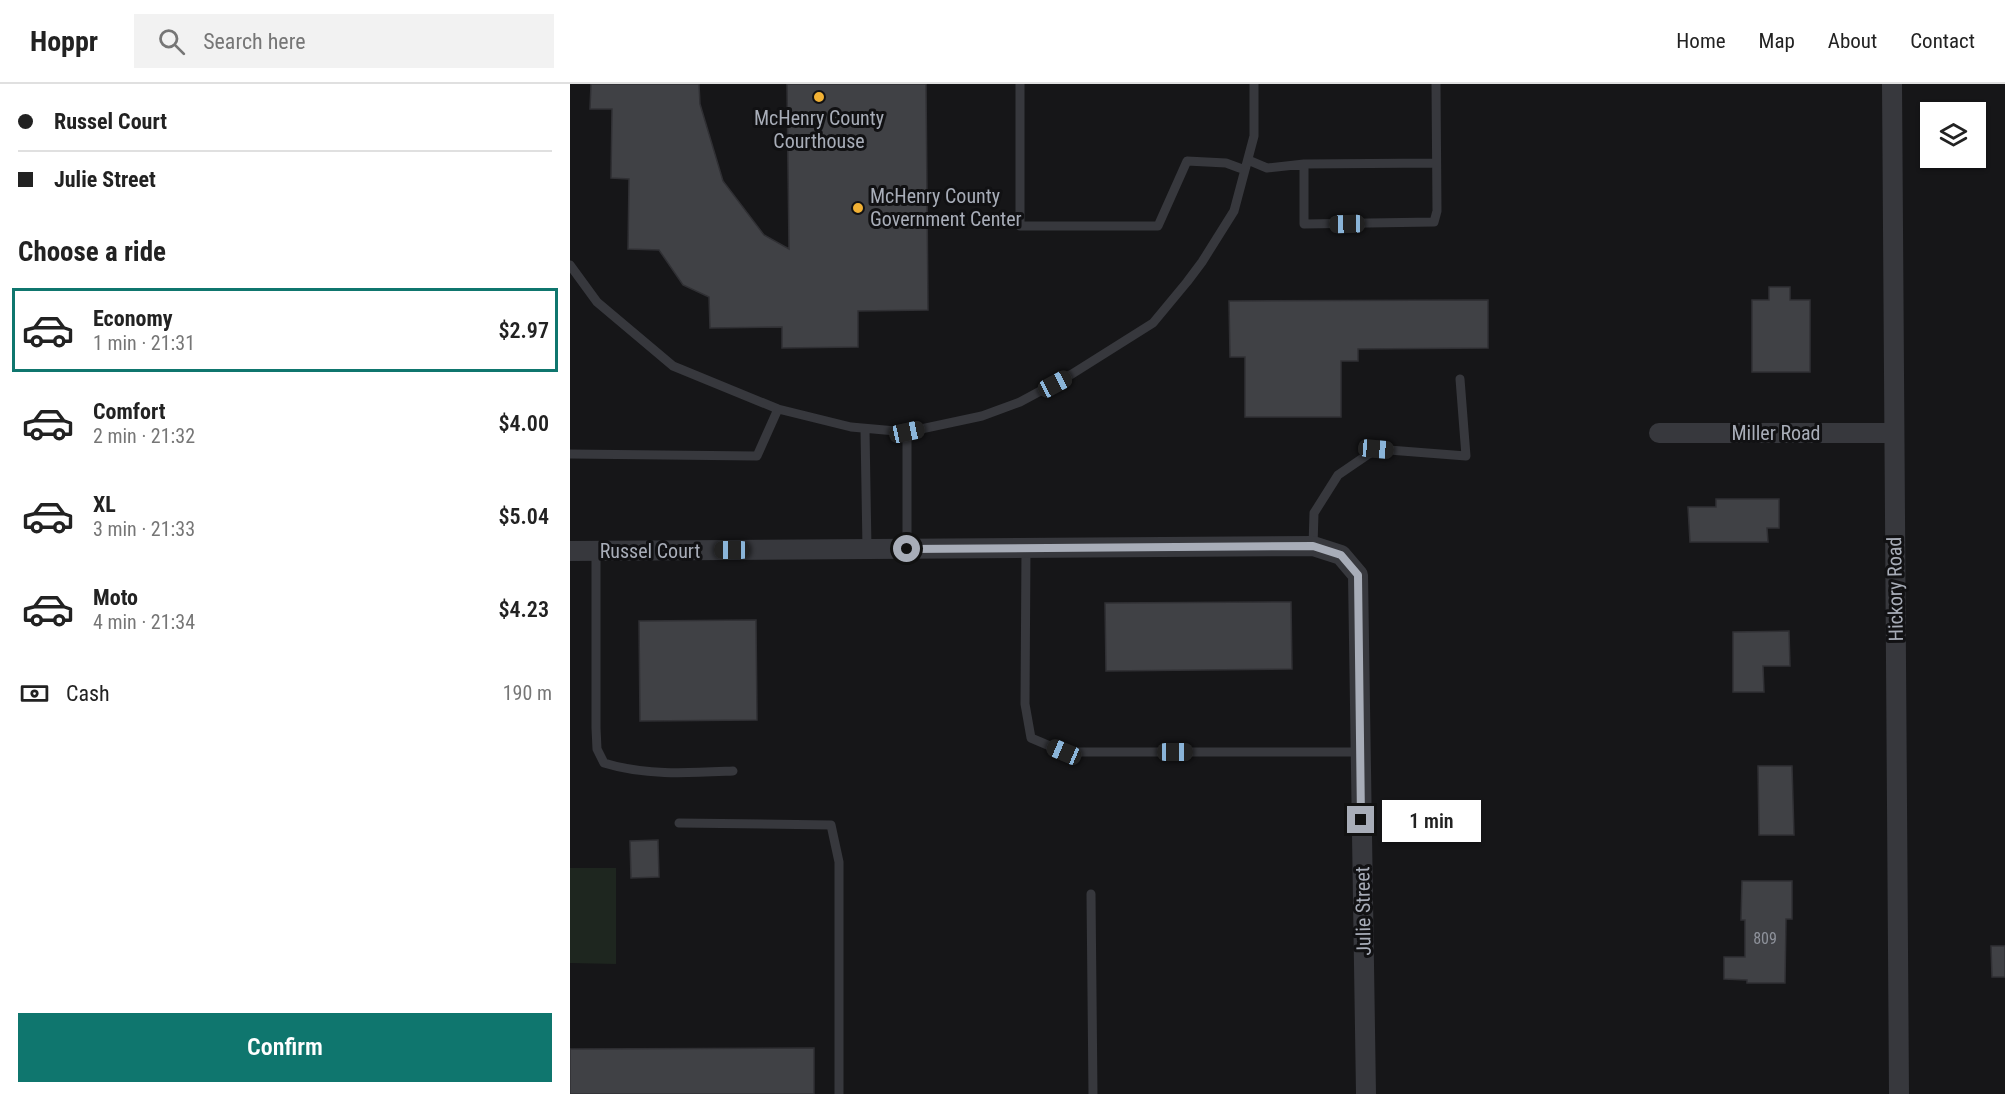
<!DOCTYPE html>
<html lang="en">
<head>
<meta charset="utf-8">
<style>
	:root { --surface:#fff; --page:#f2f2f2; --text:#222; --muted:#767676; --line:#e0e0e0; --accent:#0f766e }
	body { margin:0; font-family:"Roboto Condensed",sans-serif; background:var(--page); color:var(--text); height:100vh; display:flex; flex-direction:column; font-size:22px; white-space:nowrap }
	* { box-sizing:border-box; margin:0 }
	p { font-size:20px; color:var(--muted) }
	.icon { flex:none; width:33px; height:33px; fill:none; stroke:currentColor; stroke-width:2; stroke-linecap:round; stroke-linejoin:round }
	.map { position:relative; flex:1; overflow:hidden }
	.sheet { display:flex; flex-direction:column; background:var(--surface); width:570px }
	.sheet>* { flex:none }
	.guide { display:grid; align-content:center; height:132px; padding:0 18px; background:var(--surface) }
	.buttons { position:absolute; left:1350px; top:18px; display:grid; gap:12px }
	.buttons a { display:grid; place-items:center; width:66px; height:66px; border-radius:0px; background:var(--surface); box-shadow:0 2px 4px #0004; font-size:30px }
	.end { position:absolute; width:27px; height:27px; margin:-14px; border:8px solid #a8adb8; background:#111; box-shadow:0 0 0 3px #111 }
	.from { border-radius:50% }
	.bubble { position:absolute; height:42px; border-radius:0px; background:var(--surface); box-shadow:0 2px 4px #0004; font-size:20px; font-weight:600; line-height:42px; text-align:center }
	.car { position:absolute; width:18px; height:36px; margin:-18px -9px; border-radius:8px; box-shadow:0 0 4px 2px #0007; background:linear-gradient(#222 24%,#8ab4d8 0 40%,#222 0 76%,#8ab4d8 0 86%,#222 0) }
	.guide b { display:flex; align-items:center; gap:21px; height:57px; font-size:22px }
	.guide b+b { border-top:2px solid var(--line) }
	.guide i { width:15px; height:15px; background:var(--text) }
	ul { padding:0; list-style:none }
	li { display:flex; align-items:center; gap:18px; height:84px; margin:0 12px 9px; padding:0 6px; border:3px solid transparent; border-radius:0px }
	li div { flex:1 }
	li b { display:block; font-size:22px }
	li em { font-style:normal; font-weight:600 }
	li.selected { border-color:var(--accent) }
	li>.icon { width:54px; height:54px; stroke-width:1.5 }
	h2 { padding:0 18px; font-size:27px; line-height:72px }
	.pay { display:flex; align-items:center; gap:15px; height:66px; padding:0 18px; font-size:22px }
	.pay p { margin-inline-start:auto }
	.primary-button { display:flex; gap:12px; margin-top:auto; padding:12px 18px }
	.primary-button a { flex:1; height:69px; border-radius:0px; background:var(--accent); color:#fff; font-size:24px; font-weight:600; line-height:69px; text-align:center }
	header { display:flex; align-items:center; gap:36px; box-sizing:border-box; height:84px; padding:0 30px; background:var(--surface); border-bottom:2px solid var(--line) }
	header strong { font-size:28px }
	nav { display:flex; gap:33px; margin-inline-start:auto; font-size:21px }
	.search { width:420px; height:54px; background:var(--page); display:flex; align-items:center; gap:15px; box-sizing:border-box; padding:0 21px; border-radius:0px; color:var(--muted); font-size:22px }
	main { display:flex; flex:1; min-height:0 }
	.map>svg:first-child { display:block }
</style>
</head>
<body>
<header>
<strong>Hoppr</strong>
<div class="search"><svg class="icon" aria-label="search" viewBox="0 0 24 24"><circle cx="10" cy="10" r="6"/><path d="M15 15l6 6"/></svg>Search here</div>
<nav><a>Home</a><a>Map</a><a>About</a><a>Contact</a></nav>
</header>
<main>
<section class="sheet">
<div class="guide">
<b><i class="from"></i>Russel Court</b>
<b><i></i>Julie Street</b>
</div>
<h2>Choose a ride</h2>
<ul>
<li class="selected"><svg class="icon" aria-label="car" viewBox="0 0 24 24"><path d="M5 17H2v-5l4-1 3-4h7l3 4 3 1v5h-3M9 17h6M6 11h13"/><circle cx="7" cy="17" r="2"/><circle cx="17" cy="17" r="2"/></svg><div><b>Economy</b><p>1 min · 21:31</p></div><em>$2.97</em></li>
<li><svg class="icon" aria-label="car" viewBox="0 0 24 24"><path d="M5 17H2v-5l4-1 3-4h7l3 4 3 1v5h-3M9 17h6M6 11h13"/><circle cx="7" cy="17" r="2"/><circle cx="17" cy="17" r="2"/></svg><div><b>Comfort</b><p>2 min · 21:32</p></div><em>$4.00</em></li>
<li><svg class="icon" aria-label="car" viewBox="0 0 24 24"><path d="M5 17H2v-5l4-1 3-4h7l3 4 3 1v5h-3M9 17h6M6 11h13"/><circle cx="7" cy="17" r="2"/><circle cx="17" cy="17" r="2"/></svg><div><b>XL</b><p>3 min · 21:33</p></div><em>$5.04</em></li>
<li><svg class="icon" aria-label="car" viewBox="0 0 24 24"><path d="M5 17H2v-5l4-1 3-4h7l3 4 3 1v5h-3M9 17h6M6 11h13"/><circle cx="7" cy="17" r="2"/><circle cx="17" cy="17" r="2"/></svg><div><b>Moto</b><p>4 min · 21:34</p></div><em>$4.23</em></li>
</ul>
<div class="pay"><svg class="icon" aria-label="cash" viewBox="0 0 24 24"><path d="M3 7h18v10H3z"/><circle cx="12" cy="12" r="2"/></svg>Cash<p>190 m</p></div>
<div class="primary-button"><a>Confirm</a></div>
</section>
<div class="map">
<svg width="1435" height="1010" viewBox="0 0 1435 1010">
	<rect width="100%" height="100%" fill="#161618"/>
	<path fill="#1e261f" d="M0 784H46V880L0 879Z"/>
	<path fill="#404145" stroke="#303034" stroke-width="1.5" d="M21 0H129L130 20 153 97 194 151 219 165 217 0H356L358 226 288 227V263L212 264V243L140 244 139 213 113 201 89 166 58 165 59 95 41 94 42 25H20Z
		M1199 203H1220V216H1240V288H1182V216H1199Z
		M918 216V264L788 265V277H771V333H675V273H660L659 217Z
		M1146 415H1209V444H1197L1198 458H1120L1118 423H1146Z
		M721 518 722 585 536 587 535 519Z
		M186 536 187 636 70 637 69 537Z
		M1219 547 1220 582H1193L1194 608H1163V548Z
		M1188 682H1222L1224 751H1189Z
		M88 756 89 793 61 794 60 757Z
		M1172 797H1222V835H1216L1215 899H1177V896L1154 895V873H1175V836H1171Z
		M1421 862H1435V893H1422Z
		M244 964V1010H0V965Z"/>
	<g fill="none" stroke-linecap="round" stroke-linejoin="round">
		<path stroke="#37383d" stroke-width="9" d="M450 0V142H588L617 77 656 79 675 86
			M678 76 697 84 734 80V140L864 138 867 127 866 0
			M734 80 866 79
			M0 181 27 218 103 282 208 325 281 343 337 348 412 332 450 318 502 290 583 239 617 198 632 178 664 127 684 52V0
			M295 346 297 465
			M337 348V464
			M0 370 187 372 208 325
			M743 462 744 429 768 391 806 365 896 372 890 295
			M456 464 455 620 461 654 494 668H789
			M26 467V644L27 665 34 679C76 692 120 689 163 687
			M109 739 261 741 269 778V1010
			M521 810 523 1010"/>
		<path stroke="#37383d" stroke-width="20" d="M1322 0 1329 1010
			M1089 349H1323
			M0 467 743 462 771 471 788 491 796 1010"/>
	</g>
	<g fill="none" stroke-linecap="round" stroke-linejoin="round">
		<path stroke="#a8adb8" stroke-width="8" d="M337 465 743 462 771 471 788 491 791 736"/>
	</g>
	<g fill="#f2b134" stroke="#111113" stroke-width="2">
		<circle cx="249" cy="13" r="6"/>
		<circle cx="288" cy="124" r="6"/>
	</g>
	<g text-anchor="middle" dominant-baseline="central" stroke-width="6" stroke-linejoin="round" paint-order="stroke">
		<g font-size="16" fill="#8e929b">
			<text x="1195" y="854">809</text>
		</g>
		<g font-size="20" fill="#a8adb8" stroke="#111113">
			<text x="249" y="34">McHenry County<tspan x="249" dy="23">Courthouse</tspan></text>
			<text x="300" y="112" text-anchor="start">McHenry County<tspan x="300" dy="23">Government Center</tspan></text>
		</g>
		<g font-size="20" fill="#a8adb8" stroke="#111113">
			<text x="1206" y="349">Miller Road</text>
			<text x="80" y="467">Russel Court</text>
			<text transform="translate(1325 505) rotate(-91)">Hickory Road</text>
			<text transform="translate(793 827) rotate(-91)">Julie Street</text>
		</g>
	</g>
</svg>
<div class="buttons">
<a><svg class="icon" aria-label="layers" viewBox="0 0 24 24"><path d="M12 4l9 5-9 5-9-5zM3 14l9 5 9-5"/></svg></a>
</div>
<i class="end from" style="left:337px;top:465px"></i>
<i class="end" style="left:791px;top:736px"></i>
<div class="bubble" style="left:812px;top:716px;width:99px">1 min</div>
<i class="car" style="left:777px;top:140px;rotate:269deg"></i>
<i class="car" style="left:485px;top:300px;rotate:62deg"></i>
<i class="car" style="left:337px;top:348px;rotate:78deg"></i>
<i class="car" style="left:806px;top:365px;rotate:95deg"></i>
<i class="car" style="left:162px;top:466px;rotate:270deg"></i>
<i class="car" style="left:494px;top:668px;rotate:293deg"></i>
<i class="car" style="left:605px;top:668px;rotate:90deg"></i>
</div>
</main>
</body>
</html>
